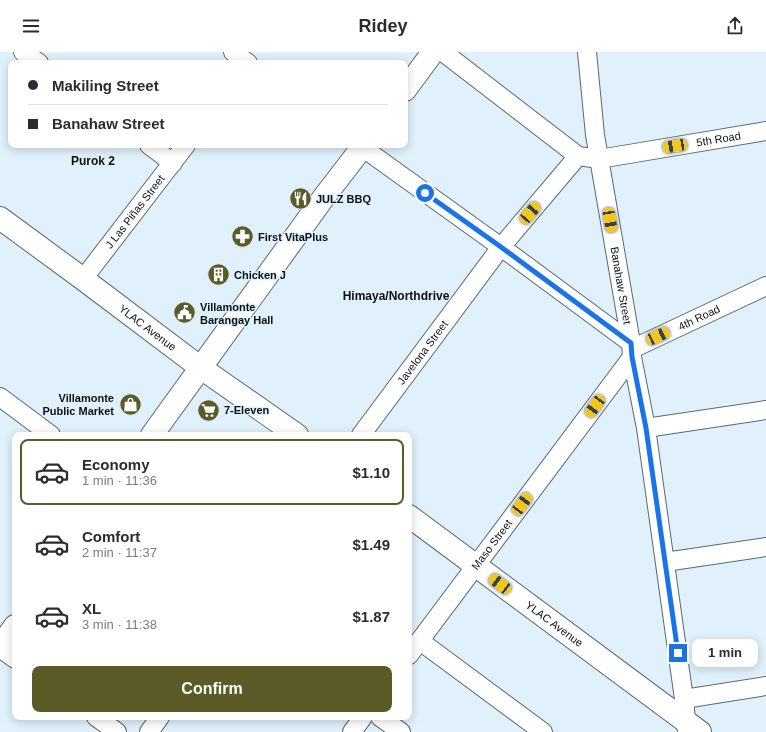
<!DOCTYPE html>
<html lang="en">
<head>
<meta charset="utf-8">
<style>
	:root { --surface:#fff; --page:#f2f2f3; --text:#2b2b33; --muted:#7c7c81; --line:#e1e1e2; --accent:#5b5b28 }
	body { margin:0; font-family:Arial,sans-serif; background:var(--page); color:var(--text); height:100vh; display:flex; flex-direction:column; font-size:15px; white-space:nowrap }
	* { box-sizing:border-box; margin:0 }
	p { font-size:13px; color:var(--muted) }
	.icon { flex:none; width:22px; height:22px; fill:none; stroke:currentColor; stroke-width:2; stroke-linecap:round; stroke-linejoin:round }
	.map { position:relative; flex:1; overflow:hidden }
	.drawer { position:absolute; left:12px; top:380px; width:400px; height:288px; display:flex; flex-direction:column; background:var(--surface); border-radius:8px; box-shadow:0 2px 10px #0003 }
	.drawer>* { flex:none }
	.guide { position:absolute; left:8px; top:8px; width:400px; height:88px; border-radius:8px; box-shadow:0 2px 10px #0003; display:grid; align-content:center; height:88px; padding:0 20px; background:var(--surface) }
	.end { position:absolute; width:18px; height:18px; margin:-9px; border:5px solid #1a73e8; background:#fff; box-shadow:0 0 0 2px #fff }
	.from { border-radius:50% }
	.bubble { position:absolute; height:28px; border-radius:8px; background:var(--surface); box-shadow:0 2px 10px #0003; font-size:13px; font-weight:600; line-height:28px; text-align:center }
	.car { position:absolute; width:12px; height:24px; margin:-12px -6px; border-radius:5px; box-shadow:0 0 3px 1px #0007; background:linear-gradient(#f5c518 24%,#345 0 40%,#f5c518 0 76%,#345 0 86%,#f5c518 0) }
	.guide b { display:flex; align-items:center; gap:14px; height:38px; font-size:15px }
	.guide b+b { border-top:1px solid var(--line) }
	.guide i { width:10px; height:10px; background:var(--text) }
	ul { padding:7px 0 0; list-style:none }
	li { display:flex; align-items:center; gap:12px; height:66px; margin:0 8px 6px; padding:0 12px; border:2px solid transparent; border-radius:8px }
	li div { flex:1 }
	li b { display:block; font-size:15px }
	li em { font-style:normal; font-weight:600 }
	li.current { border-color:var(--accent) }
	li>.icon { width:36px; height:36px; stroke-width:1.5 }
	.cta { display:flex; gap:8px; margin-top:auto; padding:8px 20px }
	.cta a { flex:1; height:46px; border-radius:8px; background:var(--accent); color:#fff; font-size:16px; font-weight:600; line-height:46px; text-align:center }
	header { display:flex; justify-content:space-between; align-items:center; height:52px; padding:0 20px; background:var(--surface); font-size:18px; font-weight:600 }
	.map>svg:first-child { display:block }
</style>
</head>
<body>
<header><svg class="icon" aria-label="menu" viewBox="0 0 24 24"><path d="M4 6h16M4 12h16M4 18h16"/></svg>Ridey<svg class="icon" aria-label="share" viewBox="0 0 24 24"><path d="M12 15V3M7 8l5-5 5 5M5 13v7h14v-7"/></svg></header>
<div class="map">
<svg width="766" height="680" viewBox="0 0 766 680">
	<rect width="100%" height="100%" fill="#e0f1fb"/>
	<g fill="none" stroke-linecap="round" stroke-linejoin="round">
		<defs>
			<g id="minor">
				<path d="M23 0 39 11"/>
				<path d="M233 0 248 11"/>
				<path d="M443 0 578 104"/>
				<path id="s1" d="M587 0 595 83 631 291 632 305 646 376 684 647 687 680"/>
				<path d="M149 93 173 111"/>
				<path d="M359 93 501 195 631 291"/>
				<path id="s2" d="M83 227 186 93"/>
				<path id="s3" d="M632 297 766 234"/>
				<path d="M0 345 51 383"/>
				<path d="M646 376 766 358"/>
				<path id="s4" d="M361 383 501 195 578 104 599 107 766 79"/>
				<path d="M665 510 766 495"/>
				<path d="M420 589 543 680"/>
				<path d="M0 596 15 607"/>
				<path id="s5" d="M409 603 632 305"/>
				<path d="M684 647 766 634"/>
				<path d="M96 665 117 680"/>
				<path d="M380 665 401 680"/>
				<path d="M149 680 160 665"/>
				<path d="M352 680 363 665"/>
			</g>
			<g id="tertiary">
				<path id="s6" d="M0 166 83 227 201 316 297 383"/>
				<path id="s7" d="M409 464 700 680"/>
			</g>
			<path id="secondary" d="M405 38 433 0
				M152 383 324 145 364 93
				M0 595 15 574"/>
		</defs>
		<use href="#minor" stroke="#5a6972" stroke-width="20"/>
		<use href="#tertiary" stroke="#5a6972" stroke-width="24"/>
		<use href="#secondary" stroke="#5a6972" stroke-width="24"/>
		<use href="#minor" stroke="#fff" stroke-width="18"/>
		<use href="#tertiary" stroke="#fff" stroke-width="22"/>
		<use href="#secondary" stroke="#fff" stroke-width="22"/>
	</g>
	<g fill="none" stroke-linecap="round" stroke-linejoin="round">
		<path stroke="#1a73e8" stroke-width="5" d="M425 141 501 195 631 291 632 305 646 376 678 601"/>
	</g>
	<defs>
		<symbol id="restaurant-disc" viewBox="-11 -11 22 22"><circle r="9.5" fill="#5b5b28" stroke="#e0f1fb"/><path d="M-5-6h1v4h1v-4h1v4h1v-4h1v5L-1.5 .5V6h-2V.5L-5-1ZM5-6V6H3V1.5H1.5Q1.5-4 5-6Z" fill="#fff"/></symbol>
		<symbol id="pharmacy-disc" viewBox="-11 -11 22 22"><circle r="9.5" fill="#5b5b28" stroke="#e0f1fb"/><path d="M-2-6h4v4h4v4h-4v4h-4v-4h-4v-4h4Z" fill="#fff"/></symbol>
		<symbol id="building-disc" viewBox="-11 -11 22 22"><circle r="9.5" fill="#5b5b28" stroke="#e0f1fb"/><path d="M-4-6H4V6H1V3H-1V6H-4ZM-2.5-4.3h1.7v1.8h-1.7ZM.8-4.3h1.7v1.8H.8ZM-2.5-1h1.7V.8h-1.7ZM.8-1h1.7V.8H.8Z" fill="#fff"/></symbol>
		<symbol id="civic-disc" viewBox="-11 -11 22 22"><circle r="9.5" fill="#5b5b28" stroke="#e0f1fb"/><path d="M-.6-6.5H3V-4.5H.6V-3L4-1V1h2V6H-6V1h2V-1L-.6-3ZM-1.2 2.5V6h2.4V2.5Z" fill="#fff"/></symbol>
		<symbol id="shop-disc" viewBox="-11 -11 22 22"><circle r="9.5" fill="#5b5b28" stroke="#e0f1fb"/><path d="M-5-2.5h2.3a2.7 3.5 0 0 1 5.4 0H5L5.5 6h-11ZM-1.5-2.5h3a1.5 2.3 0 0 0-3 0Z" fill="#fff"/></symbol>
		<symbol id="supermarket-disc" viewBox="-11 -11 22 22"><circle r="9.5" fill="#5b5b28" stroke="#e0f1fb"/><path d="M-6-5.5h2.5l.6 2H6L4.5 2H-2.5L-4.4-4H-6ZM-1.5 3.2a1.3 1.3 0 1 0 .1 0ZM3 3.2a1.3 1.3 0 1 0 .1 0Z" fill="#fff"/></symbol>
	</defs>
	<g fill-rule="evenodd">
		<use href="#restaurant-disc" x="288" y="134" width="25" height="25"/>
		<use href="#pharmacy-disc" x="230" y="172" width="25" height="25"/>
		<use href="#building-disc" x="206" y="210" width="25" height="25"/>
		<use href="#civic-disc" x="172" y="248" width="25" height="25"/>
		<use href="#shop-disc" x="118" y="340" width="25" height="25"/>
		<use href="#supermarket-disc" x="196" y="346" width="25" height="25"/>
	</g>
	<g text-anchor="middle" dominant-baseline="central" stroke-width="3" stroke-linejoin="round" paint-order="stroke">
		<g font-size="11" fill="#0b1115" stroke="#e0f1fb">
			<text stroke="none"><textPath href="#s4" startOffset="496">5th Road</textPath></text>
			<text stroke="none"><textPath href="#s2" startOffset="85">J Las Piñas Street</textPath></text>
			<text stroke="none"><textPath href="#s1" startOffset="236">Banahaw Street</textPath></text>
			<text stroke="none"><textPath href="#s3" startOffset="74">4th Road</textPath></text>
			<text stroke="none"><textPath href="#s6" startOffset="184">YLAC Avenue</textPath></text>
			<text stroke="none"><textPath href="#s4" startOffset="103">Javelona Street</textPath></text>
			<text stroke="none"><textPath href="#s5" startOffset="138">Maso Street</textPath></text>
			<text stroke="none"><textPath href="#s7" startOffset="181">YLAC Avenue</textPath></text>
		</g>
		<g font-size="11" font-weight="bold" fill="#0b1115" stroke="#e0f1fb" text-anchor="start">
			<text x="316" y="147">JULZ BBQ</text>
			<text x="258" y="185">First VitaPlus</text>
			<text x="234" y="223">Chicken J</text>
			<text x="200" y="255">Villamonte<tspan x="200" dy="13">Barangay Hall</tspan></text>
			<text x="114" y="346" text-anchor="end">Villamonte<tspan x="114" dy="13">Public Market</tspan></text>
			<text x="224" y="358">7-Eleven</text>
		</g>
		<g font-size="12" font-weight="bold" fill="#0b1115" stroke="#e0f1fb">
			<text x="93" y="109">Purok 2</text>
			<text x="396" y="244">Himaya/Northdrive</text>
		</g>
	</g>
</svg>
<i class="end from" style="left:425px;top:141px"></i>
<i class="end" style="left:678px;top:601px"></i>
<div class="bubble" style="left:692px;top:587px;width:66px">1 min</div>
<i class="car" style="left:675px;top:94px;rotate:261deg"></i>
<i class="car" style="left:530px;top:161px;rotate:41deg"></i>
<i class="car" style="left:610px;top:168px;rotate:170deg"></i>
<i class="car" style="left:658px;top:284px;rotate:65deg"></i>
<i class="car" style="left:595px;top:354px;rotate:216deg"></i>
<i class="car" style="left:522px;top:452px;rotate:37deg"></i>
<i class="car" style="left:500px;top:532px;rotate:307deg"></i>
<div class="guide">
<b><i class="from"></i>Makiling Street</b>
<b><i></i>Banahaw Street</b>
</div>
<section class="drawer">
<ul>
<li class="current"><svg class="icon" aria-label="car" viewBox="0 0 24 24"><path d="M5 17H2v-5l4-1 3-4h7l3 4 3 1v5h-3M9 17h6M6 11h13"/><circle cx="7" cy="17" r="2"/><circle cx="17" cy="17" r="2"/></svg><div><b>Economy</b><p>1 min · 11:36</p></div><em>$1.10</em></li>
<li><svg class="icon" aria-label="car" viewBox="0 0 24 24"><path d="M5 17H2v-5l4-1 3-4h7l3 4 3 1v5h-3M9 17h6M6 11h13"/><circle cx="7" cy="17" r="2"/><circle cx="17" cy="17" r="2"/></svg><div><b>Comfort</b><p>2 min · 11:37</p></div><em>$1.49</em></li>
<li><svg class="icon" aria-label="car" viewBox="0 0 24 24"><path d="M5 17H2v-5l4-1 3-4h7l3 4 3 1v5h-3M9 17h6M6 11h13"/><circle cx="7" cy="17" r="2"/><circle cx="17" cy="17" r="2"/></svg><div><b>XL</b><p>3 min · 11:38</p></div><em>$1.87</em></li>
</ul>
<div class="cta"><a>Confirm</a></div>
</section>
</div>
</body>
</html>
